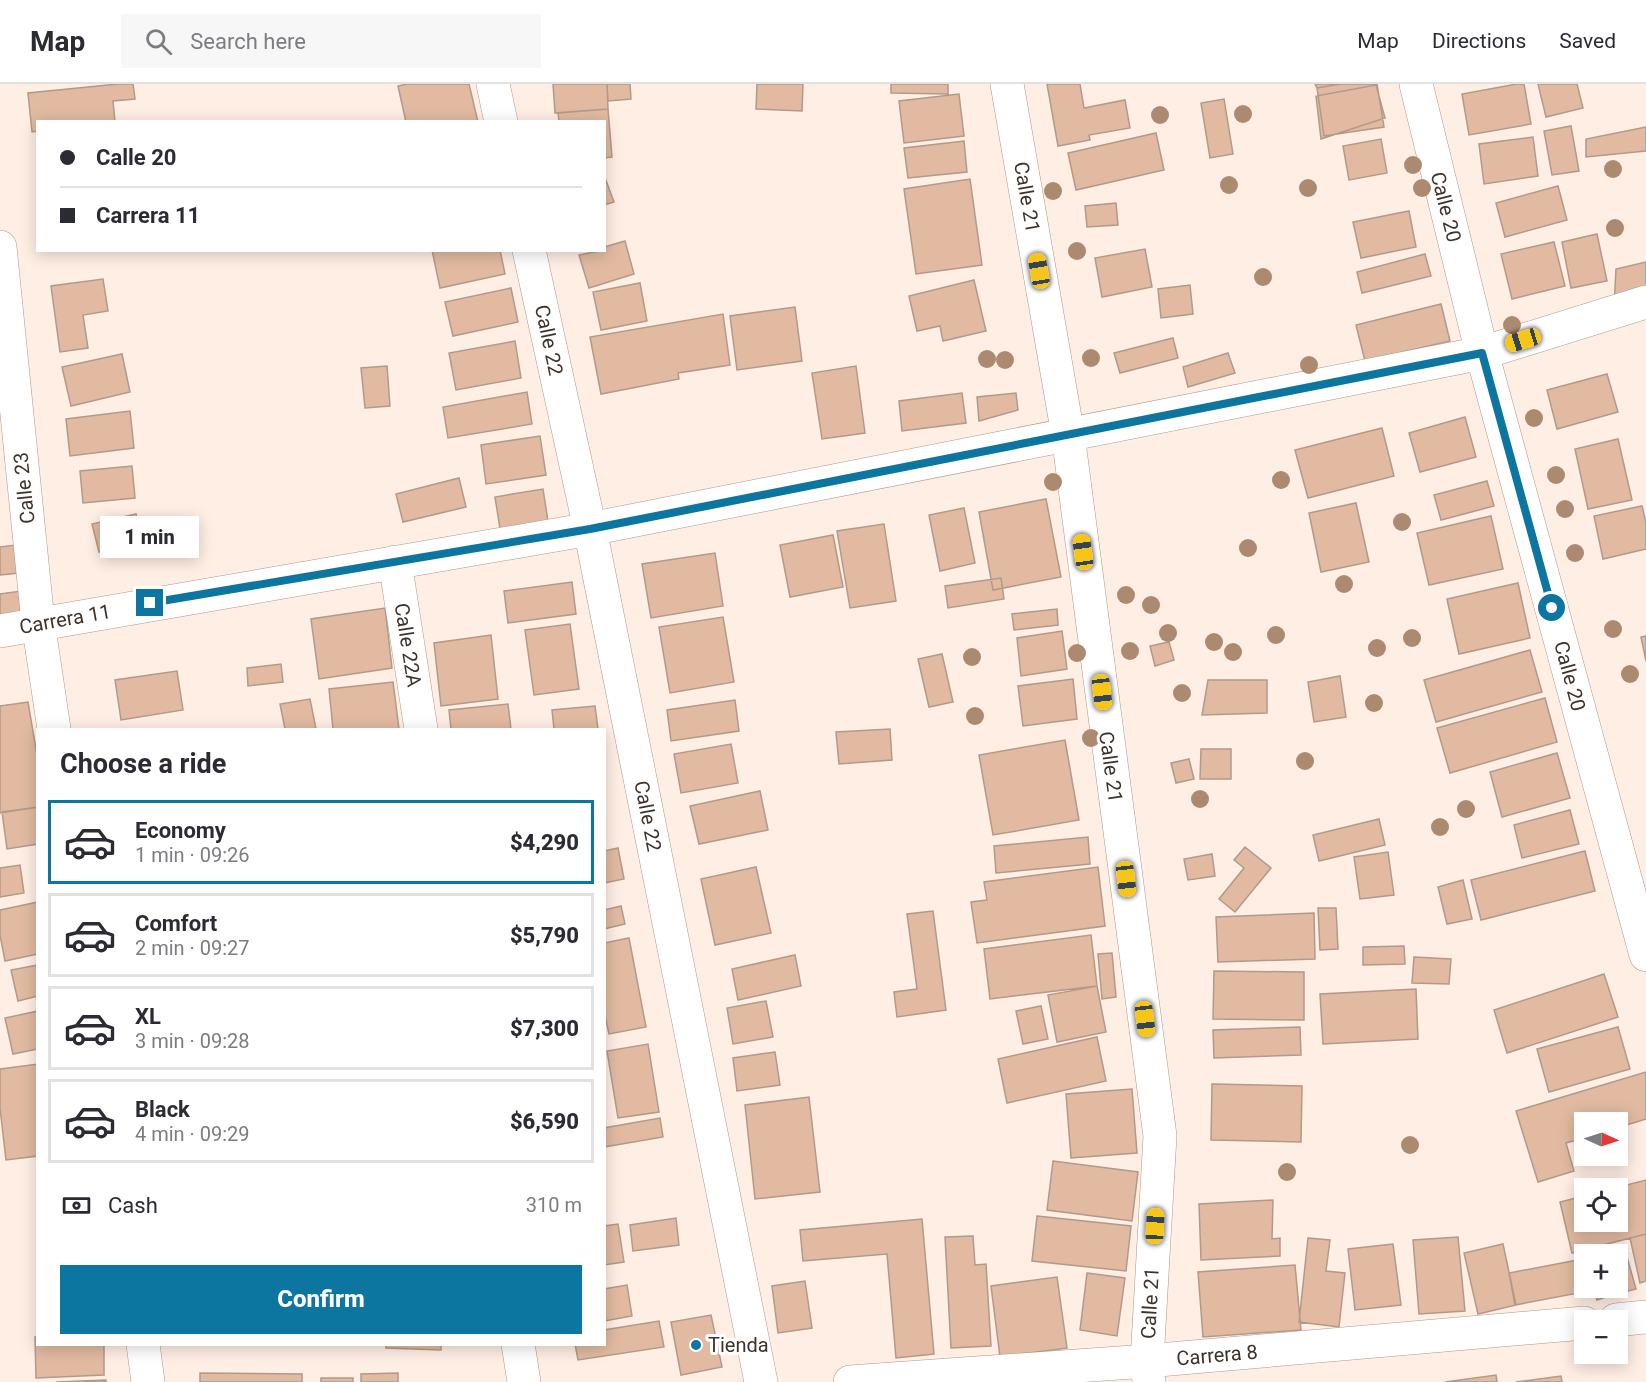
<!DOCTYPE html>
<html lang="en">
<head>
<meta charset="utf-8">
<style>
	:root { --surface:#fff; --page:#f7f7f7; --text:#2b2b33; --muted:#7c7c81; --line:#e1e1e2; --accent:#0c75a0 }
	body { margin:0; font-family:Roboto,sans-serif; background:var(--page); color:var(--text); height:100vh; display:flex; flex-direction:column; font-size:22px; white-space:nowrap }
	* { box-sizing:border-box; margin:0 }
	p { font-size:20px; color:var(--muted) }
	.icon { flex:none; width:33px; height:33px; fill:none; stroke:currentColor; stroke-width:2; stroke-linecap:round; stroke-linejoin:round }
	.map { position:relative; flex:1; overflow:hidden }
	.details { position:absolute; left:36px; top:644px; width:570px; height:618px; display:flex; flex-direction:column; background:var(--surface); border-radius:0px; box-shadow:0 3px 15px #0003 }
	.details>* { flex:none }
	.top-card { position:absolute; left:36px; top:36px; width:570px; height:132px; border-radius:0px; box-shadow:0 3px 15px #0003; display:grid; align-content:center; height:132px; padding:0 24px; background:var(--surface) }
	.needle { width:39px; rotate:93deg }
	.buttons { position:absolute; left:1574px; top:1028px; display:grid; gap:12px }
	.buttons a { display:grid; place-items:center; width:54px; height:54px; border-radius:0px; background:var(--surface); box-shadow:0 3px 15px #0003; font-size:30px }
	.end { position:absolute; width:27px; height:27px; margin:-14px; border:8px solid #0c75a0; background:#fff; box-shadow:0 0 0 3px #fff }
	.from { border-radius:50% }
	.bubble { position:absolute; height:42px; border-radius:0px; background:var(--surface); box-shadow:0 3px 15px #0003; font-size:20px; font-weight:800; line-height:42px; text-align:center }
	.car { position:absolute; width:18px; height:36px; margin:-18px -9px; border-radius:8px; box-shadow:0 0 4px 2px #0007; background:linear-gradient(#f5c518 24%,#345 0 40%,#f5c518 0 76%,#345 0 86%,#f5c518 0) }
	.top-card b { display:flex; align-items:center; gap:21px; height:57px; font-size:22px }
	.top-card b+b { border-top:2px solid var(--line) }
	.top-card i { width:15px; height:15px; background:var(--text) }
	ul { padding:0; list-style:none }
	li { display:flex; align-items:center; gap:18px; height:84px; margin:0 12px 9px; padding:0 12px; border:3px solid var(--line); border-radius:0px }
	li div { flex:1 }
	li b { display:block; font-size:22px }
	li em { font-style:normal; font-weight:800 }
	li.on { border-color:var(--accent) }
	li>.icon { width:54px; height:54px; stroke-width:1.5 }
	h2 { padding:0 24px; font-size:27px; line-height:72px }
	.pay { display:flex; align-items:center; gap:15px; height:66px; padding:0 24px; font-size:22px }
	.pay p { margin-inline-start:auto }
	.button { display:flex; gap:12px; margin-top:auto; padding:12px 24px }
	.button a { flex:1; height:69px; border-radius:0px; background:var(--accent); color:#fff; font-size:24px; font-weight:800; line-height:69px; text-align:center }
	header { display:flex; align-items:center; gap:36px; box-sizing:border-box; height:84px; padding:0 30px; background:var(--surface); border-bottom:2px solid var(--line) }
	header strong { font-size:28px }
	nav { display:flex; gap:33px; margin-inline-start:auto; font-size:21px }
	.search { width:420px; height:54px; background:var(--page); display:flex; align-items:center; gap:15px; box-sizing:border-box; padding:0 21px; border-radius:0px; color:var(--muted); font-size:22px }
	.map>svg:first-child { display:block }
</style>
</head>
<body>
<header>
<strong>Map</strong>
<div class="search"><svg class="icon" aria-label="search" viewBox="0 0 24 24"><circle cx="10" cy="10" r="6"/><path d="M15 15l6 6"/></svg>Search here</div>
<nav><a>Map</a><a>Directions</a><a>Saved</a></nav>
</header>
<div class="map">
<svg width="1646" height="1298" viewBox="0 0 1646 1298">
	<rect width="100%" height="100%" fill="#ffeee4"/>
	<path fill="#e1baa1" stroke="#b39989" stroke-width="1.5" d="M118 0H133L135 15 113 17 115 38H38V47L32 48 28 9Z
		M407 0H469L478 38H406L398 2Z
		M553 0H607L608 25 555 29Z
		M607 0H630L631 15 608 17Z
		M757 0H803L802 27 756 25Z
		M891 0H948V10L891 9Z
		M1047 0H1080L1084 24 1125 16 1130 44 1089 51 1090 56 1058 62Z
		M1315 0H1340L1317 4Z
		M1340 0H1377L1384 43 1324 52 1317 4Z
		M1517 0H1524L1531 40 1469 51 1462 10Z
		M1538 0H1577L1583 24 1546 33Z
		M1376 1 1385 34 1321 55 1316 12Z
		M959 10 964 52 904 59 899 17Z
		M1224 15 1233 70 1210 74 1201 19Z
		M608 25 612 73 604 74V38H559L558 29Z
		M1571 42 1579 87 1552 91 1544 47Z
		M1646 43V67L1586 73V55Z
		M1156 49 1164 86 1076 106 1068 69Z
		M1533 53 1538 92 1484 100 1479 60Z
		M1381 55 1387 89 1349 96 1343 62Z
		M964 57 967 88 908 94 904 64Z
		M604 91 614 118 604 121Z
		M970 95 982 181 916 190 904 105Z
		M1558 102 1567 136 1505 153 1496 119Z
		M1116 119 1118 141 1087 143 1085 122Z
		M1409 127 1416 163 1361 174 1353 138Z
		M1597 150 1607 197 1571 204 1562 158Z
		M625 157 634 190 589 204 579 171 604 166V163Z
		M1554 158 1565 202 1512 215 1501 170Z
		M1145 165 1152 203 1102 213 1095 174Z
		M432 166H500L505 190 440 204Z
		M1425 170 1431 192 1362 209 1357 188Z
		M1646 178V212L1614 223 1616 185Z
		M103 195 108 227 83 231 88 264 60 268 51 202Z
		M974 196 986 247 943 257 940 242 917 247 909 212Z
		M640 199 647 237 601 246 593 208Z
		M1190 201 1193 230 1161 234 1158 205Z
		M511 204 518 238 453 252 445 218Z
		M1441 220 1450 257 1365 277 1356 241Z
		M795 223 802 277 737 286 730 232Z
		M723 230 730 281 678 289 679 295 601 310 590 253Z
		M1173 254 1178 274 1120 289 1114 269Z
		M515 257 521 294 456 306 449 269Z
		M1228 269 1235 289 1188 303 1183 283Z
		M122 270 130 308 71 322 62 283Z
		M387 282 390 322 365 324 361 284Z
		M856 282 865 349 822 355 812 289Z
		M1607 290 1618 328 1557 345 1547 306Z
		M527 308 532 340 448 354 443 323Z
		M962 309 966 339 902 347 899 317Z
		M1016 309 1018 326 979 337 977 313Z
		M130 327 134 364 70 372 66 335Z
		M1465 333 1476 373 1420 388 1409 349Z
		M1382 344 1394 392 1308 414 1295 366Z
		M540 352 546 391 486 400 481 361Z
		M1618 355 1632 416 1588 425 1575 365Z
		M132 382 135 414 83 419 80 387Z
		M459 394 466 423 403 438 396 410Z
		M1487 397 1494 422 1441 436 1434 411Z
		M543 405 549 444 501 451 495 413Z
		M1046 415 1061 493 993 506 979 428Z
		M1356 419 1369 478 1321 488 1309 429Z
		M1642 422 1646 439V465L1603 475 1594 432Z
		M964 424 975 479 940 487 929 431Z
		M136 430 142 459 99 468 92 440Z
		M1491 432 1503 485 1429 501 1417 449Z
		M884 440 896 517 850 524 837 447Z
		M833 451 843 503 790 513 780 461Z
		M16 461 19 489 0 491V463Z
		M715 469 723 522 651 534 642 480Z
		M1001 494 1004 515 948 524 945 502Z
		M572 498 576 530 508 539 504 507Z
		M1518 499 1530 554 1459 570 1447 515Z
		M21 507 26 536 0 540V510Z
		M385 524 392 584 319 595 311 535Z
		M1057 525 1058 541 1014 546 1012 530Z
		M723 533 734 598 670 609 659 543Z
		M570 540 579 605 534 611 525 546Z
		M1062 547 1067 585 1021 592 1017 554Z
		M491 551 498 615 441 622 434 559Z
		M1646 552V577L1641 553Z
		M1169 558 1174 576 1155 582 1150 562Z
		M1530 566 1542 608 1436 638 1424 596Z
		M942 570 953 618 929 623 918 575Z
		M281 580 283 598 248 602 247 584Z
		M177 587 183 626 121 636 115 596Z
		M1340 592 1346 633 1314 638 1308 598Z
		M1073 595 1077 635 1023 642 1018 602Z
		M1208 596H1267V629L1202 631Z
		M393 598 399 645H333L329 605Z
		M1545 614 1557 658 1450 689 1437 644Z
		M310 615 316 645H285L280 620Z
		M735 616 739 647 671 657 667 626Z
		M28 618 38 677V723L0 729V622Z
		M508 620 511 645H451L449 626Z
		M595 622 598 645H554L552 626Z
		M890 645 892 676 839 680 836 648Z
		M1065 656 1079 736 993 751 979 671Z
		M731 660 738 699 681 709 674 670Z
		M1201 665H1231V695H1200Z
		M1557 669 1570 714 1502 733 1490 688Z
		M1189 675 1194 695 1176 699 1171 679Z
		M760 707 768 746 699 760 690 722Z
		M38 723V760L7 765 2 728Z
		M1570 726 1579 760 1522 774 1514 741Z
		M1379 735 1385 761 1319 777 1313 751Z
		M1088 753 1090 780 996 789 994 762Z
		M1245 763 1271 784 1235 828 1219 815 1244 784 1234 776Z
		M618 764 624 795 604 799V767Z
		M1585 767 1595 807 1481 836 1471 796Z
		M1388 768 1394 811 1360 815 1354 773Z
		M1212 770 1215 792 1188 796 1184 775Z
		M20 781 24 809 0 813V784Z
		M756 783 771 849 715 861 701 795Z
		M1098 783 1105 842 977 859 971 818 987 816 984 798Z
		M1463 796 1472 835 1447 840 1438 803Z
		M38 818V870L5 877 0 851V826Z
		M621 822 625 840 604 845V826Z
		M1318 824H1336L1338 865 1320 866Z
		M933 827 946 926 897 933 894 908 917 905 907 830Z
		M1314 829 1315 875 1218 878 1216 833Z
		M1091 851 1097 902 990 915 984 865Z
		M629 854 646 943 609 950 604 927V859Z
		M1404 862 1405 880 1363 881V863Z
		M1112 869 1116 913 1102 915 1098 870Z
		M795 871 801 902 738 916 732 885Z
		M1414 873 1451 875 1449 900 1412 899Z
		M38 881V912L18 917 11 886Z
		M1214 887 1304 888V936L1213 935Z
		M1604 890 1618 933 1507 969 1494 926Z
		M1097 902 1106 948 1057 958 1048 911Z
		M1416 905 1418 955 1323 960 1320 910Z
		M766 917 773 953 733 960 727 924Z
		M1041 922 1048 955 1023 960 1016 927Z
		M38 927V965L13 970 5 934Z
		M1300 943 1301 971 1214 974 1213 946Z
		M1618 943 1630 985 1549 1008 1537 965Z
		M1097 953 1106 997 1007 1019 998 975Z
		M648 960 659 1028 618 1034 607 967Z
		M775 968 780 1001 737 1007 733 974Z
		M38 980V1072L6 1076 0 1024V985Z
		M1646 988V1035L1617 1044V1038H1584V1054L1566 1059 1574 1087 1538 1098 1516 1027Z
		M1212 1000 1302 1002 1301 1058 1211 1056Z
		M1132 1005 1137 1069 1071 1074 1066 1010Z
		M809 1013 820 1108 755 1115 745 1021Z
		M660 1034 663 1053 604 1063V1044Z
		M1053 1077 1138 1088 1132 1137 1047 1126Z
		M1646 1096V1150L1572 1169 1560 1118 1584 1112V1137H1617L1615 1104Z
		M1273 1116 1272 1155 1280 1154V1172L1201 1176 1199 1120Z
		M1037 1132 1131 1142 1126 1187 1032 1177Z
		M676 1134 679 1161 633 1167 630 1141Z
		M922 1135 934 1270 896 1274 887 1170 803 1177 800 1146Z
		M618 1140 624 1178 604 1181V1142Z
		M1646 1150V1197L1640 1199 1630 1154Z
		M973 1152 975 1181 986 1180 991 1262 951 1264 945 1153Z
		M1458 1153 1465 1227 1419 1230 1413 1156Z
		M1308 1154 1330 1156 1326 1187 1345 1189 1339 1243 1299 1238Z
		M1393 1160 1401 1221 1355 1226 1348 1165Z
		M1503 1160 1516 1221 1478 1230 1464 1169Z
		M1627 1173 1636 1205 1620 1209 1617 1176Z
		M1583 1175 1584 1203H1588L1589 1207 1515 1221 1509 1189Z
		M1295 1181 1301 1246 1203 1253 1198 1188Z
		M1087 1189 1125 1194 1117 1252 1080 1246Z
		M1057 1193 1067 1264 1000 1273 991 1202Z
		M805 1197 812 1244 778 1249 772 1202Z
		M627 1201 632 1232 604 1237V1205Z
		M1593 1203H1612L1615 1210 1597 1216Z
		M711 1231 722 1283 681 1291 671 1238Z
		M659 1237 664 1263 578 1276 575 1260H604V1246Z
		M35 1253H38V1260H104V1291L36 1294Z
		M386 1260H441V1266L386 1264Z
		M200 1289 302 1290V1298H200Z
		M398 1289V1298H361V1290Z
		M1496 1291 1497 1298H1445Z
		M1561 1292 1562 1298H1516Z
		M321 1294H353V1298H321Z
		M106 1296V1298H56Z"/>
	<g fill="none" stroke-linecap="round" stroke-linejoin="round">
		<defs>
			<path id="minor" d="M493 0 501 38
				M1007 0 1068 351 1160 1052 1147 1277 1149 1298
				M1416 0 1482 269 1646 871
				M0 163 38 538 54 645
				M529 166 590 445 761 1298
				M395 478 421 645
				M0 547 590 445 1482 269 1646 218
				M1616 1236 1646 1233
				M143 1260 148 1298
				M518 1260 524 1298
				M850 1298 1147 1277 1584 1239"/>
		</defs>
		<use href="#minor" stroke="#b09787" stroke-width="34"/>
		<use href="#minor" stroke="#fff" stroke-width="33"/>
	</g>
	<g fill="#ac8a6f">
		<circle cx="1243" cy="30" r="9"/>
		<circle cx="1160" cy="31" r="9"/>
		<circle cx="1413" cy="81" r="9"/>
		<circle cx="1613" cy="85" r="9"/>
		<circle cx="1229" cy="101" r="9"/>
		<circle cx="1308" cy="104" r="9"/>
		<circle cx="1422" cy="104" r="9"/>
		<circle cx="1053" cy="107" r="9"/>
		<circle cx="1615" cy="144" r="9"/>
		<circle cx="1077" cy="167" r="9"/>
		<circle cx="1263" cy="193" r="9"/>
		<circle cx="1512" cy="241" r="9"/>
		<circle cx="1091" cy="274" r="9"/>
		<circle cx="987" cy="275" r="9"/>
		<circle cx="1005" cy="276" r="9"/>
		<circle cx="1309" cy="281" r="9"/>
		<circle cx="1534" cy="334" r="9"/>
		<circle cx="1556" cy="391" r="9"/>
		<circle cx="1281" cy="396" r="9"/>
		<circle cx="1053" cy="398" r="9"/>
		<circle cx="1565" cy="425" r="9"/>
		<circle cx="1402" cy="438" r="9"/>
		<circle cx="1248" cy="464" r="9"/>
		<circle cx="1575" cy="469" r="9"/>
		<circle cx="1344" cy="500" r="9"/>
		<circle cx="1126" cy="511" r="9"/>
		<circle cx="1151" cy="521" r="9"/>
		<circle cx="1613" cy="545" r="9"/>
		<circle cx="1168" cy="549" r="9"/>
		<circle cx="1276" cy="551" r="9"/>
		<circle cx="1412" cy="554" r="9"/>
		<circle cx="1214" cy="558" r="9"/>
		<circle cx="1377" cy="564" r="9"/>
		<circle cx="1130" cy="567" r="9"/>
		<circle cx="1233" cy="568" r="9"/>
		<circle cx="1077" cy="569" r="9"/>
		<circle cx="972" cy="573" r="9"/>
		<circle cx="1630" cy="590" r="9"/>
		<circle cx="1182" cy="609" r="9"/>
		<circle cx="1374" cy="619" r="9"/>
		<circle cx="975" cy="632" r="9"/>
		<circle cx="1091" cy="654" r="9"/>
		<circle cx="1305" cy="677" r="9"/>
		<circle cx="1200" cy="715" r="9"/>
		<circle cx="1466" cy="725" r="9"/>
		<circle cx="1440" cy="743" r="9"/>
		<circle cx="1410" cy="1061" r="9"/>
		<circle cx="1287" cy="1088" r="9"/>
	</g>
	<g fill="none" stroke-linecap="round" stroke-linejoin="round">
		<path stroke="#0c75a0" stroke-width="8" d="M150 519 590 445 1482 269 1552 524"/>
	</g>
	<circle fill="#0c75a0" stroke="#fff" stroke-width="2" cx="696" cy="1261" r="6"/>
	<g text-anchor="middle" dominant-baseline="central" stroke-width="6" stroke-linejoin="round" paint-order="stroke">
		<g font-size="20" fill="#3e332c" stroke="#fff">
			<text transform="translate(1027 113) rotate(80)">Calle 21</text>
			<text transform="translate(1446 123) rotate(76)">Calle 20</text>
			<text transform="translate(549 256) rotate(78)">Calle 22</text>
			<text transform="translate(24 404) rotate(-96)">Calle 23</text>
			<text transform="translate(65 535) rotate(-10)">Carrera 11</text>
			<text transform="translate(408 561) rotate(81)">Calle 22A</text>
			<text transform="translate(1570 592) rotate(75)">Calle 20</text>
			<text transform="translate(1111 683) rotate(82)">Calle 21</text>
			<text transform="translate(648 732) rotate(79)">Calle 22</text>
			<text transform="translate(1150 1219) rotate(-87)">Calle 21</text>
			<text transform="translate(1217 1271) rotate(-5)">Carrera 8</text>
		</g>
		<g font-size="20" fill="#3e332c" stroke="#fff" text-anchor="start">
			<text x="708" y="1261">Tienda</text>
		</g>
	</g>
</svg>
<div class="buttons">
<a><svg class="needle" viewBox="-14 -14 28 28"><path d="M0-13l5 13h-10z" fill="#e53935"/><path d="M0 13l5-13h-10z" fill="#7c7c81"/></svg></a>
<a><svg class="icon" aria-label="locate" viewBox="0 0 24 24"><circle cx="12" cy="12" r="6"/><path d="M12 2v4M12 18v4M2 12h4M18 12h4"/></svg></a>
<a>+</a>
<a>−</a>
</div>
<i class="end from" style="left:1552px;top:524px"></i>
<i class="end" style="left:150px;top:519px"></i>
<div class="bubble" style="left:100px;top:432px;width:99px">1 min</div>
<i class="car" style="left:1039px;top:187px;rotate:350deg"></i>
<i class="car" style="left:1523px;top:256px;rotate:253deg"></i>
<i class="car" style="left:1083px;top:468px;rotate:352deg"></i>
<i class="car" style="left:1102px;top:608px;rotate:173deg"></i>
<i class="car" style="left:1126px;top:795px;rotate:173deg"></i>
<i class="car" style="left:1145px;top:935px;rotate:173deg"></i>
<i class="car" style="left:1155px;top:1142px;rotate:3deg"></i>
<div class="top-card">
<b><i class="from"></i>Calle 20</b>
<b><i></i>Carrera 11</b>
</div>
<section class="details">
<h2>Choose a ride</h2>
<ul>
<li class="on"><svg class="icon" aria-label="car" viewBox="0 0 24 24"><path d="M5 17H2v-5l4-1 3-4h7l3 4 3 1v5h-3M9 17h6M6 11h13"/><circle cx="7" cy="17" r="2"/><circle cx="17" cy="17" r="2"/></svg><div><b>Economy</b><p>1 min · 09:26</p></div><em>$4,290</em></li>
<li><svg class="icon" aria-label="car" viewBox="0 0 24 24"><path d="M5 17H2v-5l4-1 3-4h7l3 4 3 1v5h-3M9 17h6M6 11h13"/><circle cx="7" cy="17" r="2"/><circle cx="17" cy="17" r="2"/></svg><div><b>Comfort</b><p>2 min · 09:27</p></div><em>$5,790</em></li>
<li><svg class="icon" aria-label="car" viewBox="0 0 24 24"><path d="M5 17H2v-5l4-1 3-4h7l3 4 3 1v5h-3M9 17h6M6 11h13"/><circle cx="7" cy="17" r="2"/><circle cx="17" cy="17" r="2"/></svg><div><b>XL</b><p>3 min · 09:28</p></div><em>$7,300</em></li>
<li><svg class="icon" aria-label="car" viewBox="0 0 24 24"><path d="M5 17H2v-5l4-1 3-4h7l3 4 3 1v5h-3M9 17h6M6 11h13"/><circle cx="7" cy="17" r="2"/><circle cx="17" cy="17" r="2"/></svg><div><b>Black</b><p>4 min · 09:29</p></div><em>$6,590</em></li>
</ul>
<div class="pay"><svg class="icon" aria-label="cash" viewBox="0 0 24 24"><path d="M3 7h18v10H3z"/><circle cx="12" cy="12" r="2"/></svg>Cash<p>310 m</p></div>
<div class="button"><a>Confirm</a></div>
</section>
</div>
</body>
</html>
